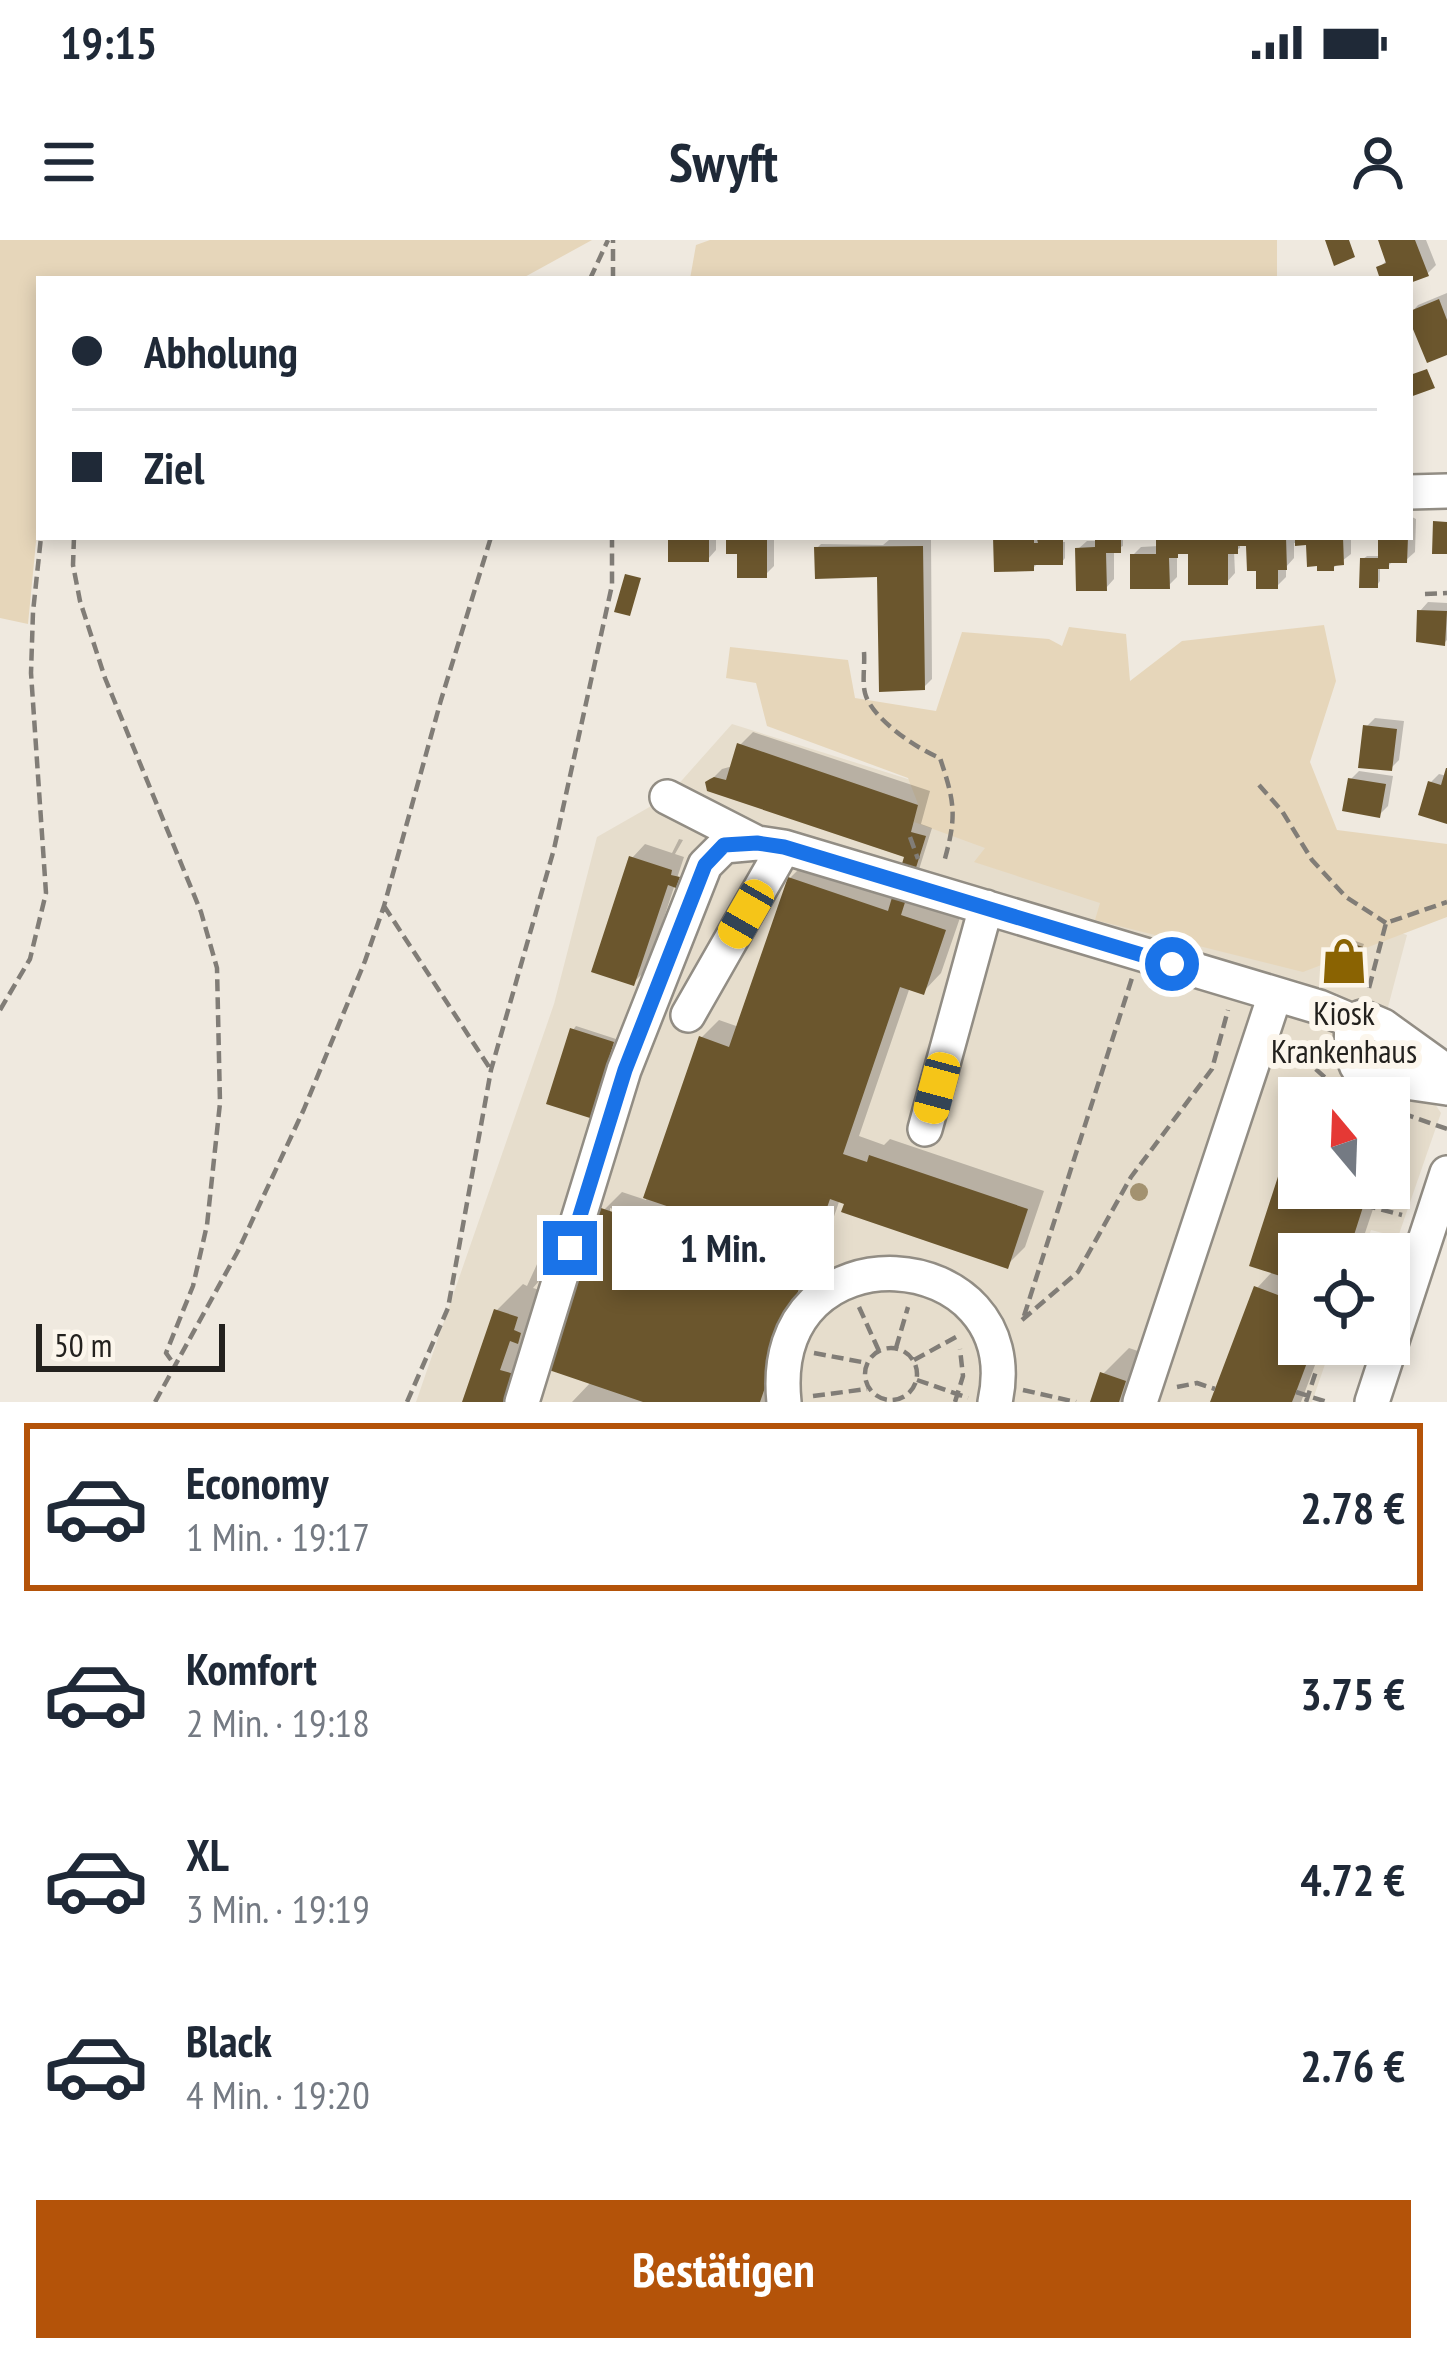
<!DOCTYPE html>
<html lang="de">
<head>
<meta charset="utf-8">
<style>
	:root { --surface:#fff; --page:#f6f6f7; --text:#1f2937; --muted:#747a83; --line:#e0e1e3; --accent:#b45309 }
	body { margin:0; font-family:"PT Sans Narrow",sans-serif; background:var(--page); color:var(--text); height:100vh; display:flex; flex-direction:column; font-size:45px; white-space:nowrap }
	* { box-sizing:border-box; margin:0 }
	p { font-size:39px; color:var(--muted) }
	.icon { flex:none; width:66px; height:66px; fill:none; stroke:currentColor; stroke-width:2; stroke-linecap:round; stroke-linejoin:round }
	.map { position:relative; height:1162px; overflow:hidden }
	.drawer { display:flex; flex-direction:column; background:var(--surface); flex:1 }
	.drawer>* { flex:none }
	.banner { position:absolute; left:36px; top:36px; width:1377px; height:264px; border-radius:0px; box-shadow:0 6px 18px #0003; display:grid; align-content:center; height:264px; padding:0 36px; background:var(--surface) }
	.needle { width:78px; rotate:341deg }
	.controls { position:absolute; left:1278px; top:837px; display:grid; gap:24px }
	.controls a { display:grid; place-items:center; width:132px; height:132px; border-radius:0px; background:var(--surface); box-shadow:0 6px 18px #0003; font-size:60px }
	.scale { position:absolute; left:36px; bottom:30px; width:189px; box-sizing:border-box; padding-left:12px; border:6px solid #23211e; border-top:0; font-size:33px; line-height:42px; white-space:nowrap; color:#23211e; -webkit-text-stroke:9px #fcf6ec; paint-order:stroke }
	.end { position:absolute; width:54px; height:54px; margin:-27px; border:15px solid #1a73e8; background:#fff; box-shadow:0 0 0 6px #fff }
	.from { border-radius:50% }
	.bubble { position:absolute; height:84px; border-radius:0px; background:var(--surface); box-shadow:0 6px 18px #0003; font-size:39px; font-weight:700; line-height:84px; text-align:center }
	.car { position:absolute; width:36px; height:72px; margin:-36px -18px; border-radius:15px; box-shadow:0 0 9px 3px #0007; background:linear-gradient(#f5c518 24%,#345 0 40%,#f5c518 0 76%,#345 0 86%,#f5c518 0) }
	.banner b { display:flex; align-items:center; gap:42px; height:114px; font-size:45px }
	.banner b+b { border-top:3px solid var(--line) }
	.banner i { width:30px; height:30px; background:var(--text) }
	ul { padding:21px 0 0; list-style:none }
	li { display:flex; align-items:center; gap:36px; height:168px; margin:0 24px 18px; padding:0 12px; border:6px solid transparent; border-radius:0px }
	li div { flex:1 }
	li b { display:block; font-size:45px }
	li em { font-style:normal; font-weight:700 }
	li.selected { border-color:var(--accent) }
	li>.icon { width:108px; height:108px; stroke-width:1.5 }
	.action { display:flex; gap:24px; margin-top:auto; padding:24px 36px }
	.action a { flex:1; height:138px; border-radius:0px; background:var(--accent); color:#fff; font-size:48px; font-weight:700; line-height:138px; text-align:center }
	.status { display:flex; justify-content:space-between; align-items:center; height:84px; padding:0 60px; background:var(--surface); direction:ltr }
	.status svg { height:33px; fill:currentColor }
	header { display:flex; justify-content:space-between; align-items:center; height:156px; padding:0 36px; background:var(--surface); font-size:54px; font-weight:700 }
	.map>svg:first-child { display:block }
</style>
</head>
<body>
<div class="status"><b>19:15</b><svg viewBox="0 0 49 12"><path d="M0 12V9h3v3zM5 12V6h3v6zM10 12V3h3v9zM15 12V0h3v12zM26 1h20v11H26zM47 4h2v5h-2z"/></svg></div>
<header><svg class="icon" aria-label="menu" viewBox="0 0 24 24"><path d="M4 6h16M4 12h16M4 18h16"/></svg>Swyft<svg class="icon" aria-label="person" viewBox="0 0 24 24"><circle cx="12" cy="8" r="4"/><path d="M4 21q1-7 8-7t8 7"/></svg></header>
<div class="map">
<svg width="1447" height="1162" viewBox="0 0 1447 1162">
	<rect width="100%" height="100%" fill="#efe9df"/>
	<path fill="#e6ddcc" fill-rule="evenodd" d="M732 484 1407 695 1383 786 1441 873 1398 997 1371 990 1362 1014H1299V1104H1332L1312 1162H416L554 764 597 597 667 557ZM1299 858H1389V948H1299Z"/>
	<path fill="#e6d6ba" d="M0 0H592L521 39H39V271L28 384 0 378Z
		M710 0H1277V39H690L696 5Z
		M1324 385 1336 441 1310 522 1337 590 1447 604V677L1303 732 1095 680 1100 663 974 622 985 608 914 582 918 564 908 538 767 486 756 443 726 438 730 407 848 420 855 458 936 471 962 392 1049 399 1062 406 1069 387 1126 394 1130 441 1182 401Z"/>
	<path fill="#0003" fill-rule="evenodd" d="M1381 0H1426L1436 25 1427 34 1410 40 1383 39 1379 28 1388 19Z
		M1447 53V112L1410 74 1418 65Z
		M1410 276 1416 279 1415 312 1406 320H1394L1388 326H1380V341L1377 345 1363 319 1367 316H1381V297H1410Z
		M671 297H716V310L708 319Z
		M729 297H774V326L765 335Z
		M996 297H1045V302H1065V318L1062 322H1039L1033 328Z
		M1098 297H1123V306L1114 310V339L1106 348 1078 309 1087 301H1098Z
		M1159 297H1351V314L1333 328 1309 298 1305 302 1294 303V318L1286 327V337L1277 346 1259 327 1249 303H1240V308L1234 311 1235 333 1227 342 1190 311H1182L1177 315V337L1168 346 1133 315 1141 307 1159 306Z
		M931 299 932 439 924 447 880 334 817 308 821 304 883 305 889 300Z
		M1428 362 1447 363V400L1444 403 1420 371Z
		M1375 478 1404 481 1399 520 1391 528 1366 487Z
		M753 492 930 551 921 584 932 588 911 655 962 672 941 733 923 752 910 747 859 896 884 905 890 899 1044 951 1025 1007 1007 1025 840 959 770 1162H572L592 1141 604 970 622 952 646 960 701 798 719 780 739 787 790 638 808 620 897 650 910 606 709 542 722 529 733 526 740 505ZM610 968 713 1003 711 1009 610 974Z
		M1359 531 1393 536 1388 566 1379 575 1351 539Z
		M1439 534 1447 536V580L1431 542Z
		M679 599 683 600 675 614 684 617 647 729 634 742 632 618 645 604 672 613Z
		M1344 697 1364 704 1349 741 1341 700Z
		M576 786 616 799 593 871 589 874 573 790Z
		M1389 881 1401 884 1389 920Z
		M1299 882V948H1380L1358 1014H1299V1104H1323L1301 1162H1213L1257 1048 1274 1030 1253 1024Z
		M538 1022 545 1025 539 1041 533 1048 543 1051 520 1162H465L497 1070 523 1044 527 1046Z
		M1129 1108 1150 1115 1141 1143 1122 1162H1093L1103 1134Z"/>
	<path fill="#6b562d" d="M1325 0H1349L1355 17 1334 26Z
		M1378 0H1415L1429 36 1410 43V39H1380L1376 27 1386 23Z
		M1439 59 1447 80V115L1427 123 1410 82V71Z
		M1427 129 1435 148 1410 157V135Z
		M1433 281 1447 282V314H1432Z
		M668 297H709V322H668Z
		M726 297H767V338H737V314H726Z
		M993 297H1034V303H1038L1037 299H1063V325H1034V331L994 332Z
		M1095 297H1121V313H1106L1107 351H1076L1075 308 1095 307Z
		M1156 297H1286L1287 330H1278V349H1256V331H1247L1246 306H1238V314H1228V345H1188V314H1178V318H1169L1170 349H1130V314H1156Z
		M1295 297H1343L1344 325 1334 326V331H1317V326L1307 327 1306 305 1295 306Z
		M1378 297H1408L1407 323H1389V329H1378V348H1359L1360 318H1378Z
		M923 306 925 450 879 452 877 337 815 339 814 307Z
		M625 334 641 338 630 376 614 372Z
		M1417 370 1447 371 1445 406 1416 402Z
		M1363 485 1397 489 1392 531 1358 528Z
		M737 503 918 565 911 592 926 596 901 675 946 690 924 755 900 747 843 914 867 922 869 915 1028 969 1008 1029 841 972 844 964 830 959 760 1162H643L546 1129 601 968 698 1001 705 979 643 958 699 796 729 807 788 637 888 671 904 617 707 551 705 542 710 539 714 537 726 540Z
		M1446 528H1447V584L1418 575 1428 541 1441 545Z
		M1348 538 1386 544 1380 578 1342 571Z
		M629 616 672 630 671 635 680 637 676 648 668 645 634 746 591 732Z
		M1338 699 1363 707 1350 744 1326 736Z
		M570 788 614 802 590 878 546 864Z
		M1298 875 1299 948H1369L1348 1014H1299V1042L1249 1026Z
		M1254 1046 1299 1063V1104H1314L1296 1152 1292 1162H1210Z
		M494 1069 518 1077 514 1090 521 1093 518 1104 510 1101 500 1130 514 1134 504 1162H462Z
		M1100 1132 1126 1141 1119 1162H1090Z"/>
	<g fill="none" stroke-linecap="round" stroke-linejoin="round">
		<defs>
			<path id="minor" d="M1410 252 1447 251
				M667 557 757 603 784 607 1319 767 1352 781 1362 777 1383 786 1447 832
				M688 775 784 607
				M1352 781C1351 801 1349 821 1364 836L1447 848
				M925 889 986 667
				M522 1162 624 830 705 625 724 606 757 603
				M784 1162C765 980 1030 1002 995 1162
				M1140 1162 1275 755
				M1372 1162 1447 933"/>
		</defs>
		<use href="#minor" stroke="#928d84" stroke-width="38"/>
		<path stroke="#817d77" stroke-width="4.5" stroke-dasharray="12 6" stroke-linecap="butt" d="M590 39 608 0
			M613 39V0
			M74 297 73 325 80 361 105 438 201 672 217 728 220 863 207 985 193 1046 166 1113 176 1127
			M1425 354 1447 353
			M864 412C865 425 862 441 865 453 871 478 917 509 940 518 955 563 957 576 944 622
			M1259 545 1282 571 1312 620 1346 657 1386 683
			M910 597 918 619
			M384 666 491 830
			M1369 748 1386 683 1447 662
			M0 770 30 719 46 653 31 433 33 372 41 297
			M1289 805 1330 842
			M1402 873 1447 889
			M1364 965 1402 975
			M859 1067 879 1111
			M1024 1076 1132 738
			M1022 1080 1078 1032 1131 937 1212 829 1228 770
			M865 1134a26 26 0 1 1 52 0a26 26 0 1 1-52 0Z
			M896 1108 908 1067
			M814 1113 867 1123
			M914 1120 956 1097
			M917 1140 968 1158
			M1177 1147 1197 1143 1215 1149
			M1023 1150 1076 1162
			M1296 1152 1327 1162
			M813 1156 867 1149
			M155 1162 238 1011 304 869 365 721 384 666 441 460 491 297
			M407 1162 448 1068 491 830 554 609 612 345V297
			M955 1162 963 1136 960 1109
			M1306 1162 1317 1128"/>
		<use href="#minor" stroke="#fff" stroke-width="33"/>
	</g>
	<circle fill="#a39270" cx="1139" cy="952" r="9"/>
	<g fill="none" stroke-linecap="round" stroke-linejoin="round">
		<path stroke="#1a73e8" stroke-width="15" d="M570 1008 625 830 705 625 724 605 757 603 784 607 1172 724"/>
	</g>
	<defs>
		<symbol id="shop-bare" viewBox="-9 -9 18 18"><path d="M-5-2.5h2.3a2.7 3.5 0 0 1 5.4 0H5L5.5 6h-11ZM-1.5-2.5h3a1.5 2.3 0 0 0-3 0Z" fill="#8a6302" stroke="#fcf6ec" stroke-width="2.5" paint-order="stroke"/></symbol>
	</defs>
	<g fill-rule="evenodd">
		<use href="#shop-bare" x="1311" y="688" width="66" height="66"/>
	</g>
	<g text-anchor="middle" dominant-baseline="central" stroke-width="12" stroke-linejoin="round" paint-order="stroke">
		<g font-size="33" fill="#23211e" stroke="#fcf6ec">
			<text x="1344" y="772">Kiosk<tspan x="1344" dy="38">Krankenhaus</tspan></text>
		</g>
	</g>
</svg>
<div class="controls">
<a><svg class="needle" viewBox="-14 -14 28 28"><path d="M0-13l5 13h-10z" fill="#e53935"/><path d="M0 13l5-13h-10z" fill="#747a83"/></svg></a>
<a><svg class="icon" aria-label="locate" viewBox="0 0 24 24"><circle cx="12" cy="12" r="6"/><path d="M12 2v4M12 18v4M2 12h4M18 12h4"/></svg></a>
</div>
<div class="scale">50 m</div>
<i class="end from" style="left:1172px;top:724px"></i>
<i class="end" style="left:570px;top:1008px"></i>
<div class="bubble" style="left:612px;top:966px;width:222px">1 Min.</div>
<i class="car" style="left:746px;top:674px;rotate:210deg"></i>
<i class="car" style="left:937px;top:848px;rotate:195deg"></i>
<div class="banner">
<b><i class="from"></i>Abholung</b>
<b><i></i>Ziel</b>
</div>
</div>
<section class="drawer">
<ul>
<li class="selected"><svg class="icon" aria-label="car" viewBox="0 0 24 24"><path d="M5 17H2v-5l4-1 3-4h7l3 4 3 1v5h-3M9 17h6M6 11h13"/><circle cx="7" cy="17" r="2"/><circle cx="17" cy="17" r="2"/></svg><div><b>Economy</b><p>1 Min. · 19:17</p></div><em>2.78 €</em></li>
<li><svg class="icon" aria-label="car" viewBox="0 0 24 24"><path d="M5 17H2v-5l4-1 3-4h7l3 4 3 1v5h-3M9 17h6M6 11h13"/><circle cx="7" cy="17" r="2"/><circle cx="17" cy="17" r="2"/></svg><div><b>Komfort</b><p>2 Min. · 19:18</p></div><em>3.75 €</em></li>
<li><svg class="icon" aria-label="car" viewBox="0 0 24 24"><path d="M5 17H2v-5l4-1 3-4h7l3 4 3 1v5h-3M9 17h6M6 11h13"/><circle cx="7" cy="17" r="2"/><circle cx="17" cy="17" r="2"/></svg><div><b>XL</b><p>3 Min. · 19:19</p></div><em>4.72 €</em></li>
<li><svg class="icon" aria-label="car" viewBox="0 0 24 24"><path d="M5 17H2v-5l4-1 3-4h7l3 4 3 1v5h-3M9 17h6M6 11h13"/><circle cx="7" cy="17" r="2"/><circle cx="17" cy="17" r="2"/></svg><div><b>Black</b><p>4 Min. · 19:20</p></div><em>2.76 €</em></li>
</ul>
<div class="action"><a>Bestätigen</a></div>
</section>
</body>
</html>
